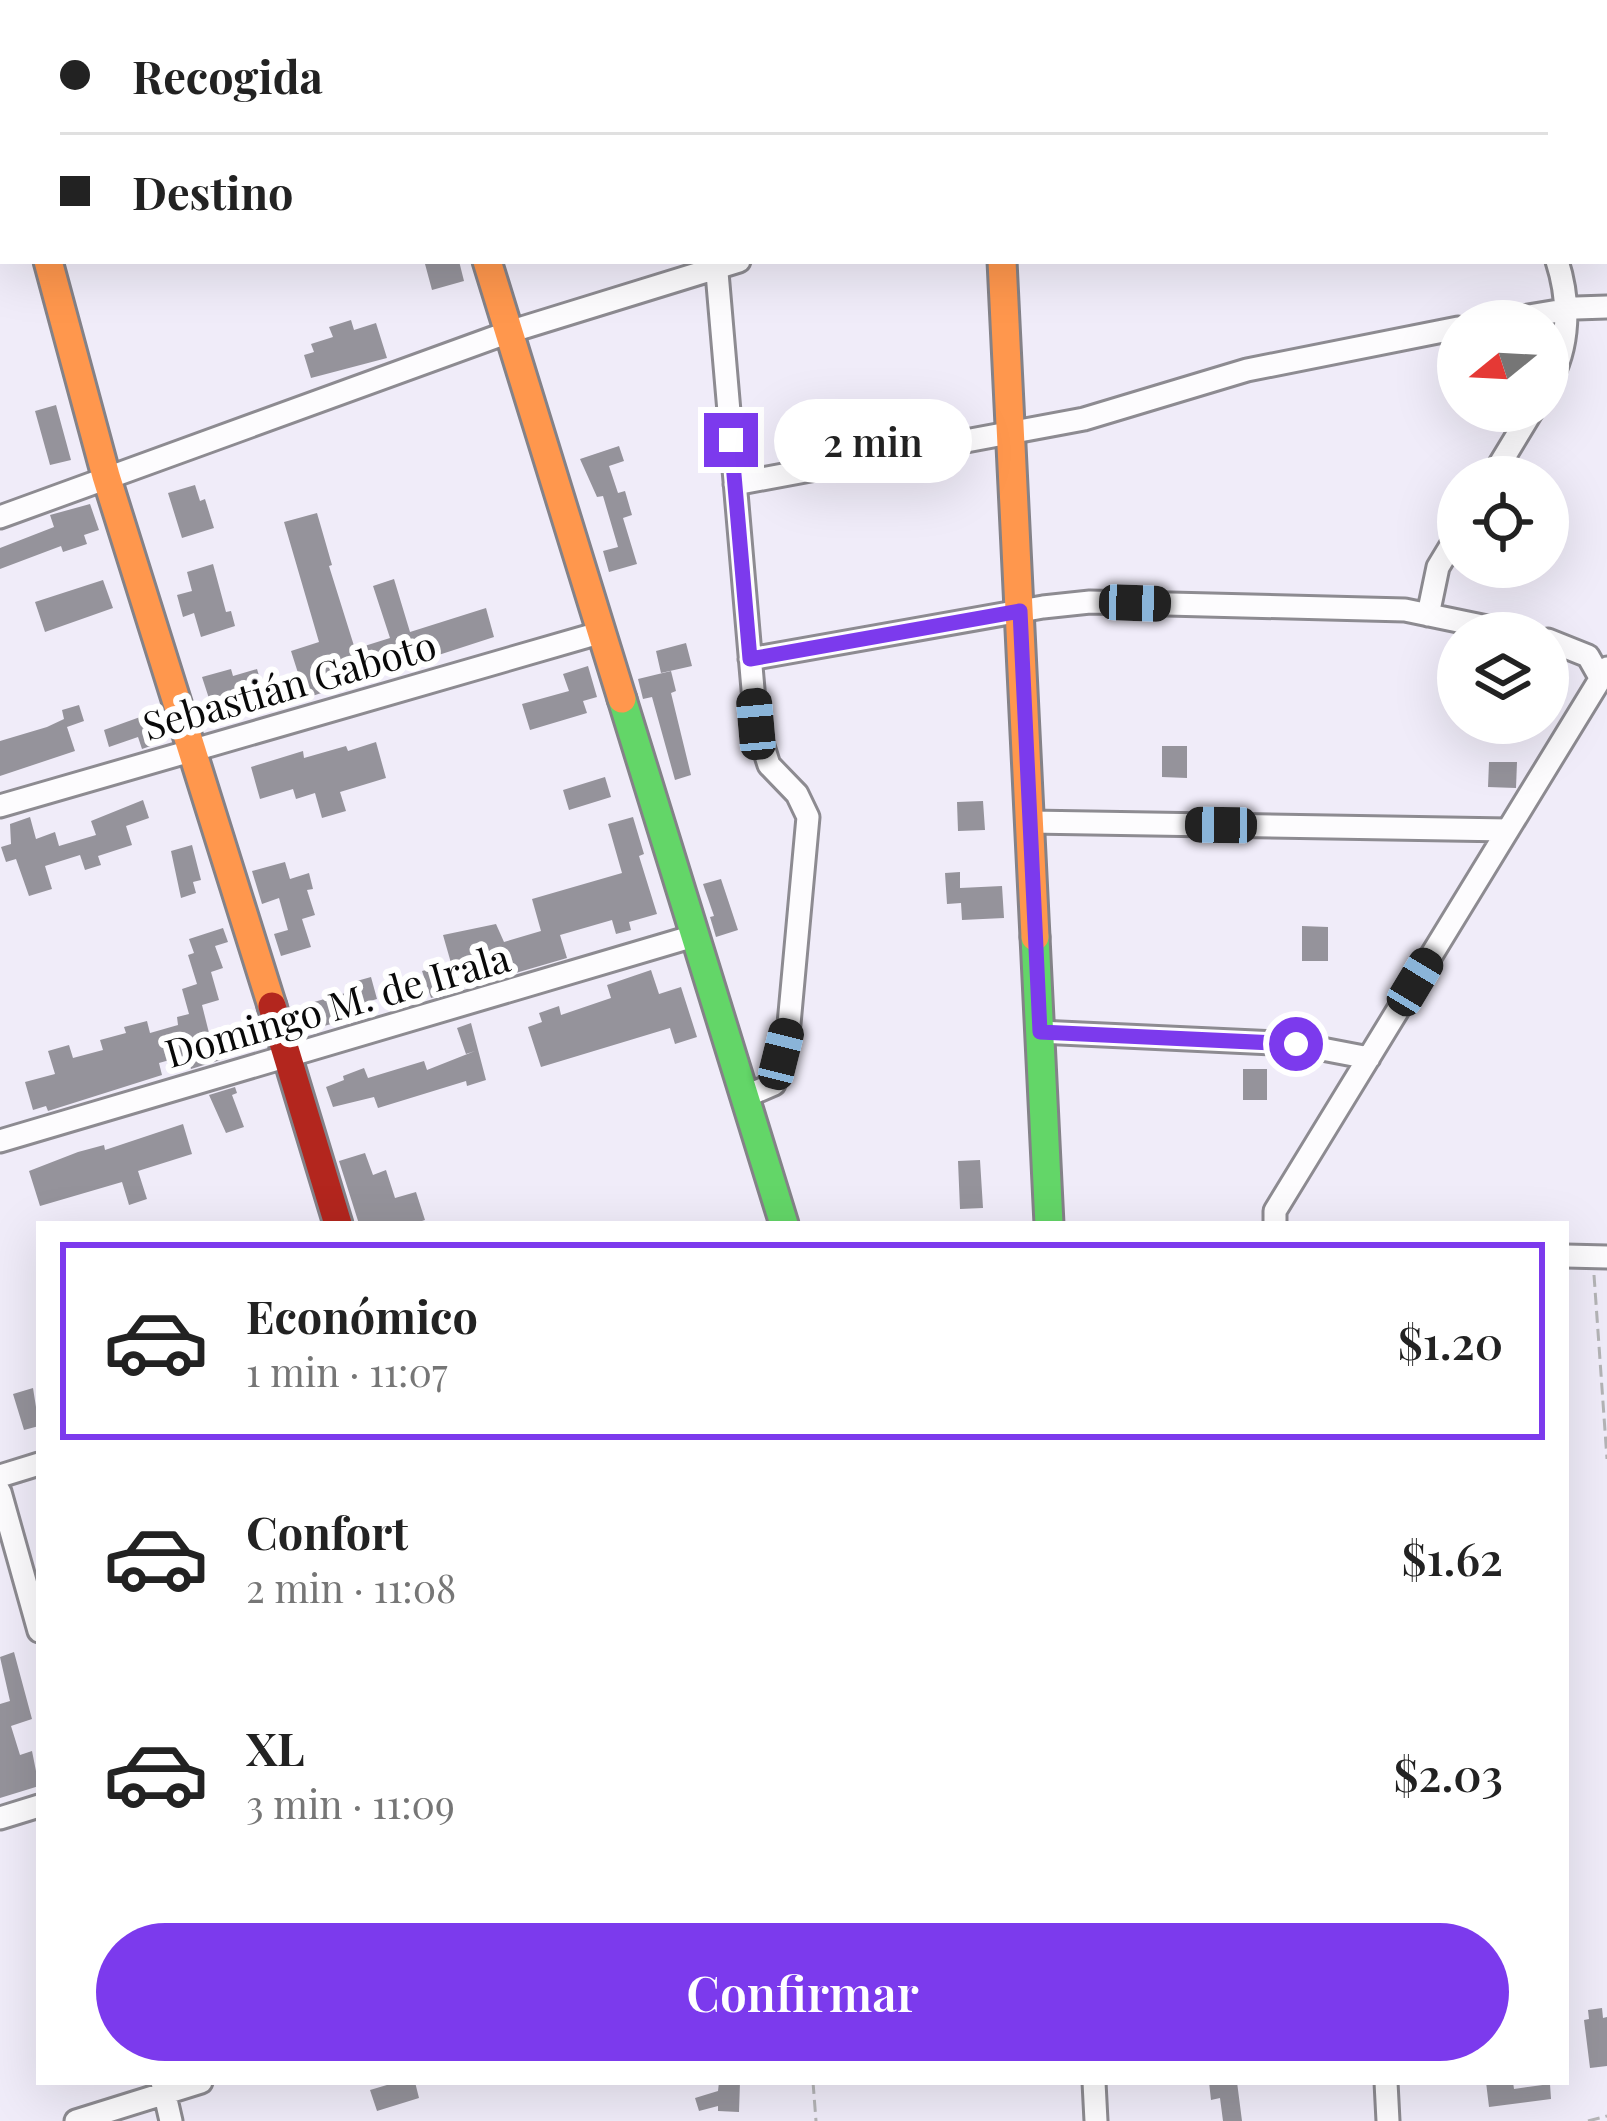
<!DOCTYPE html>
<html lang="es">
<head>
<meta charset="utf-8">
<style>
	:root { --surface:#fff; --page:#f6f6f6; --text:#222; --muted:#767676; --line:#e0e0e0; --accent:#7c3aed }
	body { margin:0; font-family:"Playfair Display",serif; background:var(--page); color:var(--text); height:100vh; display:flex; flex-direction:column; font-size:45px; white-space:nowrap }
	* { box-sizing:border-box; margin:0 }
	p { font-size:39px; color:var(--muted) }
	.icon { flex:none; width:66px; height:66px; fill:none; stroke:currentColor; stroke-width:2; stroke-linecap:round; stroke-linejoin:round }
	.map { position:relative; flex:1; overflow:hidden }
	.panel { position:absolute; left:36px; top:1221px; width:1533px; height:864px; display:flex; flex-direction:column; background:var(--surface); border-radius:0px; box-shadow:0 12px 48px #0002 }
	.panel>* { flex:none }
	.hud { position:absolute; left:0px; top:0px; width:1608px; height:264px; box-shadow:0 12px 48px #0002; display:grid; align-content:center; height:264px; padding:0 60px; background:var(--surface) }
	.needle { width:78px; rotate:252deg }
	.fabs { position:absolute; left:1437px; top:300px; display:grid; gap:24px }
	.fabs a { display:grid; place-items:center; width:132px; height:132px; border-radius:50%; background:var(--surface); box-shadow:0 12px 48px #0002; font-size:60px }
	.end { position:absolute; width:54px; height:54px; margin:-27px; border:15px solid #7c3aed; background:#fff; box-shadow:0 0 0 6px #fff }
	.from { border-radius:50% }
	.bubble { position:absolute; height:84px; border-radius:42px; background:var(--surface); box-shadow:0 12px 48px #0002; font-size:39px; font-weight:600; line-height:84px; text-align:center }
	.car { position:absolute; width:36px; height:72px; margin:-36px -18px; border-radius:15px; box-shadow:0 0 9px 3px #0007; background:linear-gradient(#222 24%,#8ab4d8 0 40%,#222 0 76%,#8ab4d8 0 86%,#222 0) }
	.hud b { display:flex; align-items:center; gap:42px; height:114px; font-size:45px }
	.hud b+b { border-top:3px solid var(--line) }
	.hud i { width:30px; height:30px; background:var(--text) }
	ul { padding:21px 0 0; list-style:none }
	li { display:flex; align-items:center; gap:36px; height:198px; margin:0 24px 18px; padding:0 36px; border:6px solid transparent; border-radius:0px }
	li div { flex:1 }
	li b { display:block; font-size:45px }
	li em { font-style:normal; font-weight:600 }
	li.on { border-color:var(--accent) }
	li>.icon { width:108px; height:108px; stroke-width:1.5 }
	.cta { display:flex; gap:24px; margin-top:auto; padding:24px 60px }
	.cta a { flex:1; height:138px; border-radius:72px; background:var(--accent); color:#fff; font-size:48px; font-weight:600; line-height:138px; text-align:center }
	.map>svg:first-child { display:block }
</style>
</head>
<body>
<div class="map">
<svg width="1607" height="2121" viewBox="0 0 1607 2121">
	<rect width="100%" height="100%" fill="#f0ecf9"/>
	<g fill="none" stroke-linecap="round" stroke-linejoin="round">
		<path stroke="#f5f0c2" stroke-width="6" d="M300 3 303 0
			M0 181 3 180"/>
	</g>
	<path fill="#95939b" d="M434 261H459L464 281 432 290 425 264Z
		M351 320 354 330 376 323 387 358 311 378 304 355 314 352 311 344 333 337 329 327Z
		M56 405 71 460 50 465 35 411Z
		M619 446 624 461 609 466 618 493 625 491 632 515 623 518 637 564 609 572 603 551 618 547 603 496 597 497 580 459Z
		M195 485 200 501 205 499 214 528 182 538 168 493Z
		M90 504 99 530 84 535 87 544 63 552 61 546 0 569V548L54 527 50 515Z
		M317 513 332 565 329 566 355 649 390 638 373 586 394 579 410 632 486 608 494 637 306 698 291 651 319 642 284 522Z
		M213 564 226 612 231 611 235 626 201 637 194 613 183 617 177 595 192 591 187 572Z
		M103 580 113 608 45 632 35 602Z
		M686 643 692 666 661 673 656 651Z
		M588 666 597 697 583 701 587 713 530 730 522 704 569 691 563 674Z
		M231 669 233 676 257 669 267 702 234 712 235 718 217 723 202 677Z
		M671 671 676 691 671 693 691 775 675 780 652 697 643 699 638 679Z
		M79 705 84 721 67 727 75 751 0 776V741L47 727 64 719 62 710Z
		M154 712 165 741 142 749 138 737 109 747 104 730Z
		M376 742 386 778 340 792 346 811 322 818 315 793 296 799 293 789 260 799 251 767 303 751 304 758 346 746 348 751Z
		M1162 746H1187V778L1162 777Z
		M1489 762H1517L1516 788 1488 787Z
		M605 777 611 797 569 810 563 790Z
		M143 800 149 818 126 826 132 845 98 856 101 865 85 870 80 855 45 866 52 889 29 896 16 859 6 862 1 847 11 844 10 824 30 817 36 839 55 832 59 846 96 835 91 821Z
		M983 801 985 830 958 831 957 802Z
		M633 817 644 854 639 856 657 914 629 922 631 930 616 934 612 920 560 935 567 958 431 998 422 971 451 963 443 935 496 924 504 942 541 931 532 899 622 873 608 824Z
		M192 845 201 880 193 882 196 893 181 898 171 851Z
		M285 862 290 879 309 873 313 889 307 890 315 915 302 919 311 947 281 956 274 934 288 930 279 898 262 904 252 871Z
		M960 872V888L1002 886 1004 918 962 920 961 903 947 904 945 873Z
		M721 879 738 930 716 937 710 917 714 916 703 884Z
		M1302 926 1328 927V961H1302Z
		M223 928 228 942 215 946 223 968 211 972 219 1000 202 1005 211 1041 221 1038 227 1058 191 1069 187 1055 159 1063 162 1075 48 1111 46 1106 33 1110 25 1082 55 1074 48 1051 69 1045 73 1058 103 1050 100 1040 126 1033 124 1027 147 1021 150 1033 178 1025 177 1017 189 1014 182 989 197 984 188 955 194 953 189 939Z
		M651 970 659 994 681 987 697 1037 675 1044 670 1028 541 1067 528 1027 542 1022 539 1013 559 1006 561 1015 611 998 607 985Z
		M371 977 377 999 350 1007 353 1018 313 1029 307 1004 349 992 346 984Z
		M471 1023 486 1080 467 1086 466 1081 378 1108 374 1097 333 1107 326 1087 344 1080 343 1076 364 1068 368 1078 424 1061 427 1070 475 1051 466 1054 457 1028Z
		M1243 1069H1267V1100H1243Z
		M235 1087 237 1093 232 1095 244 1127 226 1133 209 1095Z
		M183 1124 192 1154 138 1171 147 1199 129 1205 122 1182 40 1206 29 1171 78 1152 104 1145 105 1150Z
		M365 1153 373 1175 386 1170 395 1198 416 1192 425 1220 413 1224H359L339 1161Z
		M980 1160 983 1208 960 1209 958 1161Z
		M33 1388 39 1426 24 1430 13 1394Z
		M14 1652 32 1719 11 1726 20 1755 32 1751 39 1786 0 1798V1704L10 1701 0 1657Z
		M1602 2008 1603 2018 1607 2017V2066L1590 2068 1584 2020 1589 2019 1588 2010Z
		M397 2082H415L419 2098 377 2111 370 2090Z
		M719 2082H740L739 2112 718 2111V2106L699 2111 695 2098 718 2091Z
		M1209 2082H1237L1242 2121H1223L1220 2098 1211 2100Z
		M1486 2082H1513L1514 2089 1550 2084 1551 2099 1489 2107Z"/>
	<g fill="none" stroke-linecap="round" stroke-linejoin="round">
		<defs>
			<path id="street" d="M405 0 406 3
				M955 0 956 3
				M1469 0 1470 3
				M1013 3 1027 0
				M0 95 3 104
				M1605 96 1607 95
				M716 261 756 724 769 765 797 794 808 817 789 1024 774 1084 744 1097
				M1499 321 1576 308 1607 307
				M1548 384C1570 347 1570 301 1557 261
				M1492 477 1532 411
				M735 484 1084 419 1247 370 1458 328
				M0 517 509 332 739 261
				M1428 615 1438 567 1458 534
				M1548 640 1588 656 1601 679
				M750 659 1043 607 1090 602 1405 610 1516 633
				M0 806 599 633
				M1030 822 1508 830
				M1039 1032 1296 1044 1369 1058
				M0 1141 694 936
				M1275 1224V1211L1607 668
				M1566 1256 1607 1257
				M0 1476 39 1464
				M0 1492 39 1631
				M0 1818 39 1806
				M162 2082 171 2121
				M1094 2082 1096 2121
				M1386 2082 1388 2121
				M76 2121 201 2082"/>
			<path id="fast" d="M622 699 784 1224
				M1035 937 1049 1224"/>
			<path id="slow" d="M48 261 106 476 272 1006
				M487 261 622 699
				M1002 261 1035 937"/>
			<path id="jam" d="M272 1006 338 1224"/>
		</defs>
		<use href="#street" stroke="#8d8b91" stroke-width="27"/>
		<use href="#fast" stroke="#848288" stroke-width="33"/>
		<use href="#slow" stroke="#848288" stroke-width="33"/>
		<use href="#jam" stroke="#848288" stroke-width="33"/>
		<path stroke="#b4b4b6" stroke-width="3" stroke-dasharray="12 6" stroke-linecap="butt" d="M1594 1275 1607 1459
			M813 2082 816 2121
			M1588 2121 1607 2116"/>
		<use href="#street" stroke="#fdfcfe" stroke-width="21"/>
		<use href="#fast" stroke="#63d668" stroke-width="27"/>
		<use href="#slow" stroke="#ff974d" stroke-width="27"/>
		<use href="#jam" stroke="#b3261e" stroke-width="27"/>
	</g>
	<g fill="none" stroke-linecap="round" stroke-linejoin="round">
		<path stroke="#7c3aed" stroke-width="15" d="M731 440 750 659 1020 611 1040 1032 1296 1044"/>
	</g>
	<g text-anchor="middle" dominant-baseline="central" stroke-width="12" stroke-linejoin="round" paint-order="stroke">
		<g font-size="39" fill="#090909" stroke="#fff">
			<text transform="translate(289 684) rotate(-16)">Sebastián Gaboto</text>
			<text transform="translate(337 1004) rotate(-16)">Domingo M. de Irala</text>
		</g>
	</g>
</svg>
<div class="fabs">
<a><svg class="needle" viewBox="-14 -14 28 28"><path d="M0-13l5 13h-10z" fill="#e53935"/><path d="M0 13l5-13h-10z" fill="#767676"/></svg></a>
<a><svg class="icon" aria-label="locate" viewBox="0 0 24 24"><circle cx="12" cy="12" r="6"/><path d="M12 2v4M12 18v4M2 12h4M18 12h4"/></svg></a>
<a><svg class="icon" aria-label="layers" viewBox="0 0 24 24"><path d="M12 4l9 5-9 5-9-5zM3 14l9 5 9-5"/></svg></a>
</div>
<i class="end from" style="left:1296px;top:1044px"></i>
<i class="end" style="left:731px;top:440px"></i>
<div class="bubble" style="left:774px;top:399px;width:198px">2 min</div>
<i class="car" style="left:1135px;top:603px;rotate:92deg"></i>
<i class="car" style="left:756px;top:724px;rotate:355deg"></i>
<i class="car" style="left:1221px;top:825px;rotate:271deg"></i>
<i class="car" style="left:1415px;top:982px;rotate:31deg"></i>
<i class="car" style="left:781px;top:1054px;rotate:14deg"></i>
<div class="hud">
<b><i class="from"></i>Recogida</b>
<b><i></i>Destino</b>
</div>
<section class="panel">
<ul>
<li class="on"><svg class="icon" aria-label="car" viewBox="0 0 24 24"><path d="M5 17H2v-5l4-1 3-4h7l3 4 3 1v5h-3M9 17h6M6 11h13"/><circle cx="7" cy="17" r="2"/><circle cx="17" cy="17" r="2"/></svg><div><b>Económico</b><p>1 min · 11:07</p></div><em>$1.20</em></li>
<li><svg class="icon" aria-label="car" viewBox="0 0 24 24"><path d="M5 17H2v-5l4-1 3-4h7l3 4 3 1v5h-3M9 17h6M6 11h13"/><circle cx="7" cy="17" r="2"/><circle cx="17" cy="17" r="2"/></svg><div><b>Confort</b><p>2 min · 11:08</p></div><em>$1.62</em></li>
<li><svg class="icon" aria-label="car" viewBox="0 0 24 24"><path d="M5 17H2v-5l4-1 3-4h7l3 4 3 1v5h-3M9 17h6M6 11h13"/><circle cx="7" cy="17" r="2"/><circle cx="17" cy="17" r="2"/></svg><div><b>XL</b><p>3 min · 11:09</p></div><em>$2.03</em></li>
</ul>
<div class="cta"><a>Confirmar</a></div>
</section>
</div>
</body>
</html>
